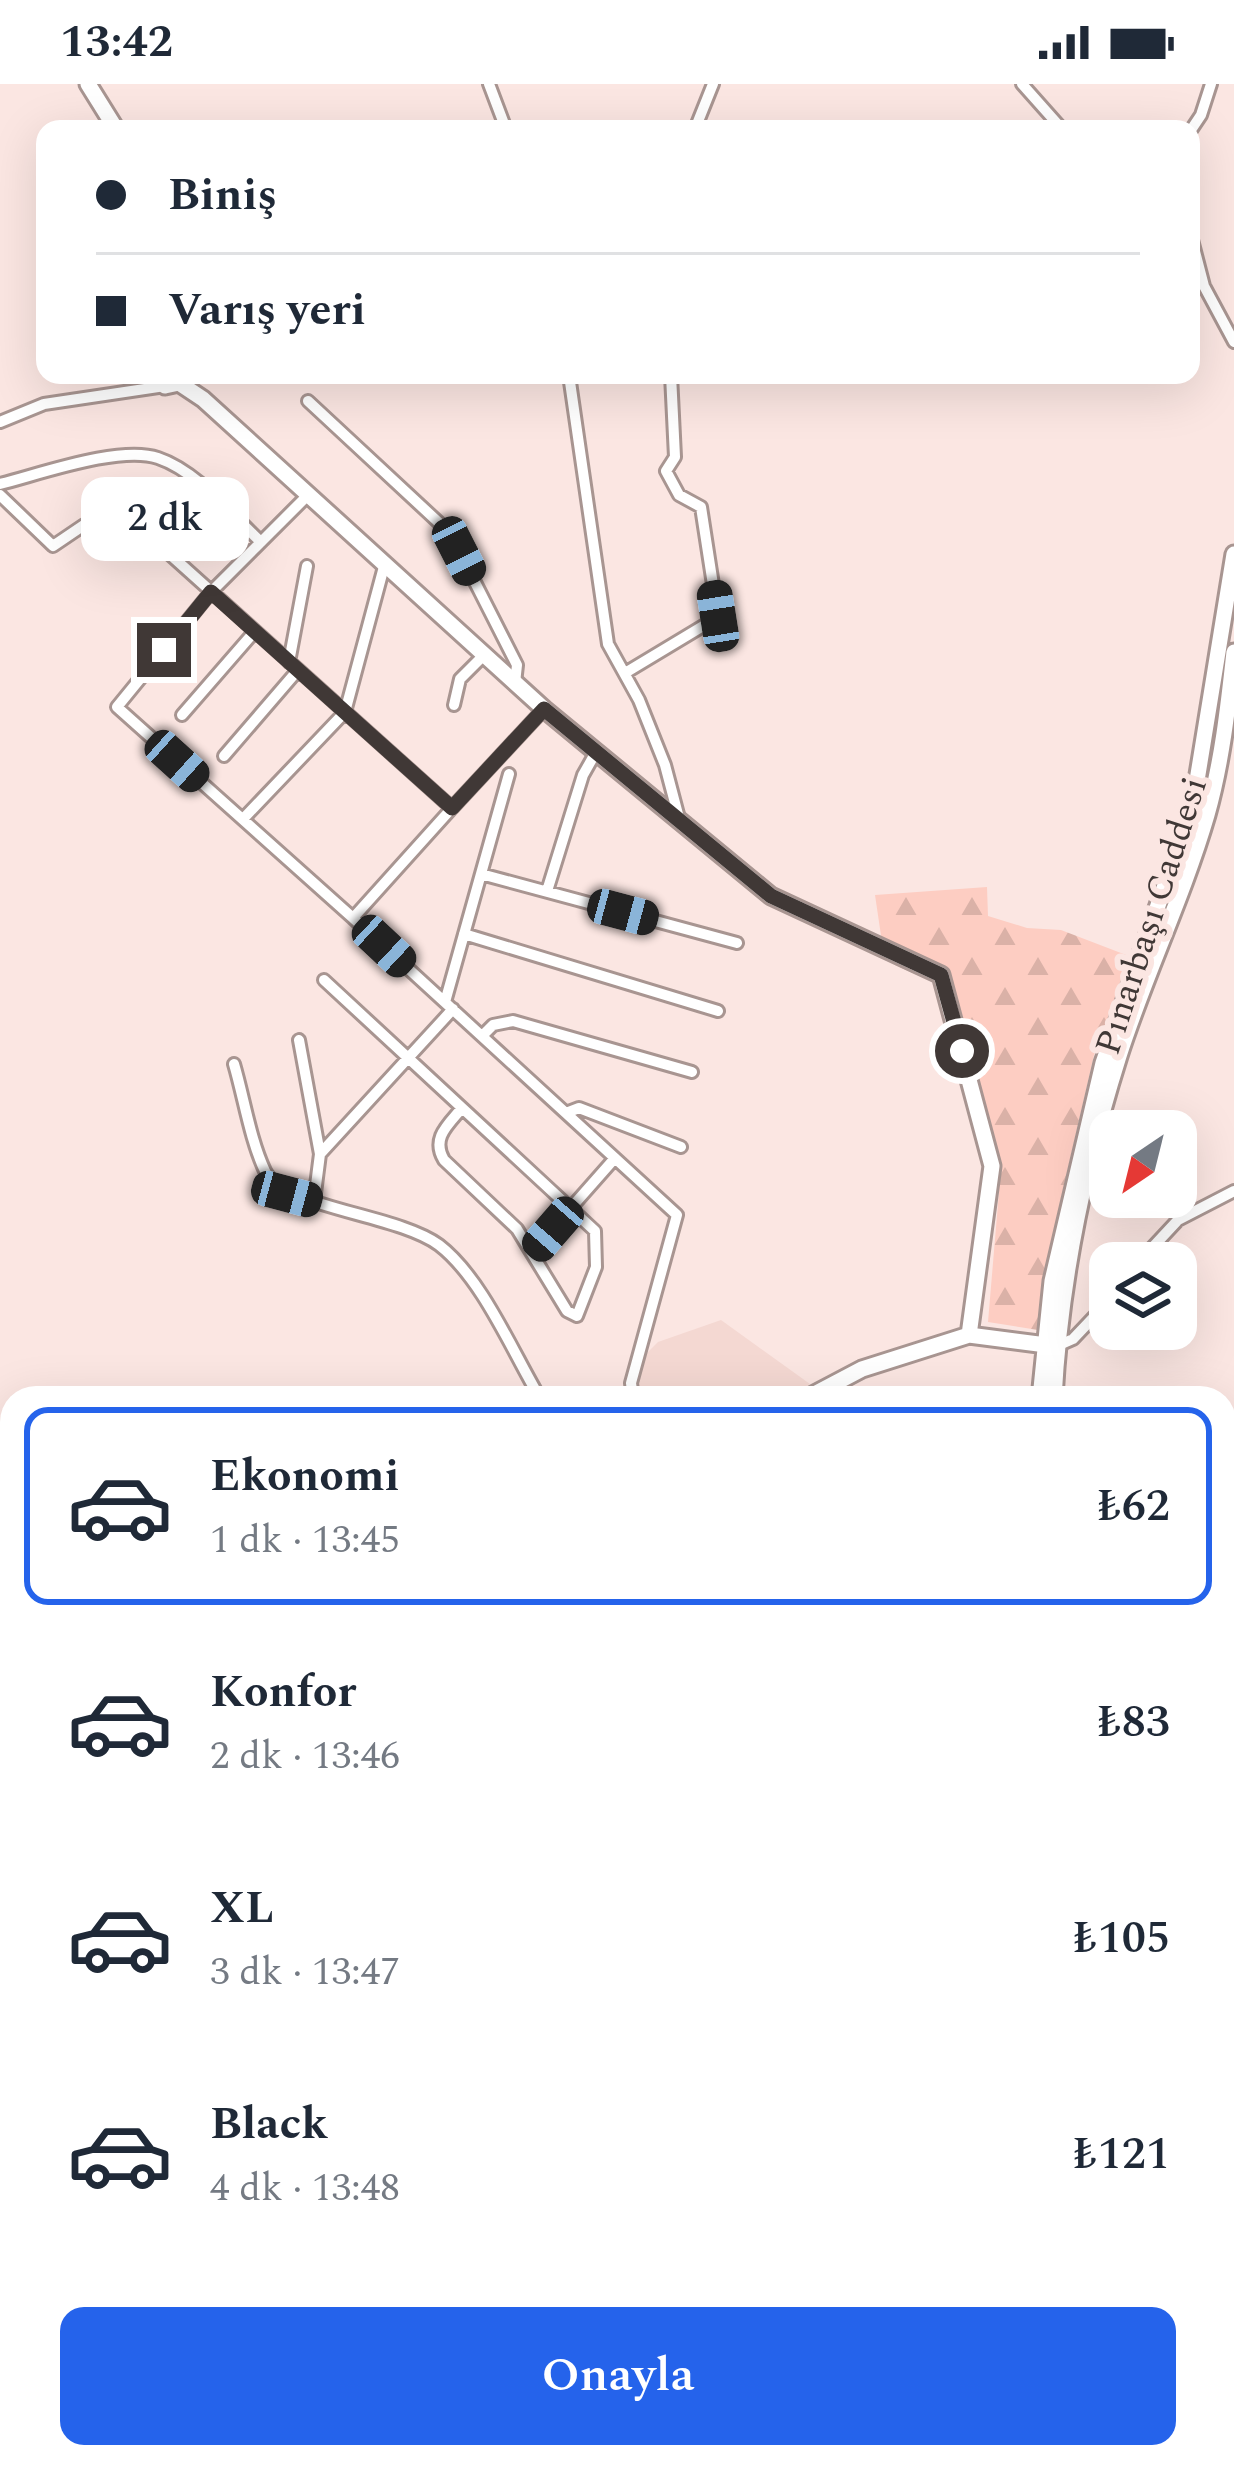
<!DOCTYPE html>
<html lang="tr">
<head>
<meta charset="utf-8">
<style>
	:root { --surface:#fff; --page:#f6f6f7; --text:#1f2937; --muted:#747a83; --line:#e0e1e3; --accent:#2563eb }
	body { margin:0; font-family:Spectral,serif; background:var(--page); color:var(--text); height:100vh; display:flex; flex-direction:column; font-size:45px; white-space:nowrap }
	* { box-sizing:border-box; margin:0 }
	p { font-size:39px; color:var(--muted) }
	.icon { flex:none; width:66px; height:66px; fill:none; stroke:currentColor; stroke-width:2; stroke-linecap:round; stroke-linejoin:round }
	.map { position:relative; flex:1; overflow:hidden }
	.sheet { position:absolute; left:0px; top:1302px; width:1236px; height:1083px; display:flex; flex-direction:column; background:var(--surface); border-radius:36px 36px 0 0; box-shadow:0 12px 48px #0002 }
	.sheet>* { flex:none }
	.hud { position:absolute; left:36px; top:36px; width:1164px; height:264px; border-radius:24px; box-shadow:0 12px 48px #0002; display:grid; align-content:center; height:264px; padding:0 60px; background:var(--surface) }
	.needle { width:78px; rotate:215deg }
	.fabs { position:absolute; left:1089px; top:1026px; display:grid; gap:24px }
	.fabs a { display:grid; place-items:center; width:108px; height:108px; border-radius:24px; background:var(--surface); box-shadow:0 12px 48px #0002; font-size:60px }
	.end { position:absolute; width:54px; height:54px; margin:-27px; border:15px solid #403836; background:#fff; box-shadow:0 0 0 6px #fff }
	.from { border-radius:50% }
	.bubble { position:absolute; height:84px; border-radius:24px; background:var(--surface); box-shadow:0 12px 48px #0002; font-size:39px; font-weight:600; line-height:84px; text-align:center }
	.car { position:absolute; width:36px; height:72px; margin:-36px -18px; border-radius:15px; box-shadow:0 0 9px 3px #0007; background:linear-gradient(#222 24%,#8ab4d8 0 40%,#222 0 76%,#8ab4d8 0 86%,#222 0) }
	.hud b { display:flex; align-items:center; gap:42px; height:114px; font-size:45px }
	.hud b+b { border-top:3px solid var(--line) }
	.hud i { width:30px; height:30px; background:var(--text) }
	ul { padding:21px 0 0; list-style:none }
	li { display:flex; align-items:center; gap:36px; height:198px; margin:0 24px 18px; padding:0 36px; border:6px solid transparent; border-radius:24px }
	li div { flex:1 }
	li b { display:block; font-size:45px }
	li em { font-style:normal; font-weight:600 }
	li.on { border-color:var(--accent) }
	li>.icon { width:108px; height:108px; stroke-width:1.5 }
	.action { display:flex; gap:24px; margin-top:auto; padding:24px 60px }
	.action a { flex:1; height:138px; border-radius:24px; background:var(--accent); color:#fff; font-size:48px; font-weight:600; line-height:138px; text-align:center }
	.status { display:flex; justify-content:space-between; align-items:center; height:84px; padding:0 60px; background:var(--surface); direction:ltr }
	.status svg { height:33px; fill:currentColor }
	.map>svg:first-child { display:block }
</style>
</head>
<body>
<div class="status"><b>13:42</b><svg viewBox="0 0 49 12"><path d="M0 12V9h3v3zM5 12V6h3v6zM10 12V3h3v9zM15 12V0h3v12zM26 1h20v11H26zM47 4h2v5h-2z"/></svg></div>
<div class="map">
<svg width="1234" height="2384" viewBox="0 0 1234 2384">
	<defs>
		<pattern id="forest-firs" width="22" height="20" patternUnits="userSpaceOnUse" patternTransform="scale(3)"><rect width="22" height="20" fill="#fdcdc2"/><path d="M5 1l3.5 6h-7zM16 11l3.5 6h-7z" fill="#dab1a7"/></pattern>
	</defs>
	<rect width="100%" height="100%" fill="#fbe6e2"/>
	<path fill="#f4d8d2" d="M721 1236 810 1300 785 1314H638L636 1304 647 1269 658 1258Z"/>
	<path fill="url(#forest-firs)" d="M987 803 988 832 1027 844 1061 846 1134 874 1094 971 1060 1119 1038 1246 988 1238 999 1108 996 1062 961 927 942 902 895 881 883 865 875 811Z"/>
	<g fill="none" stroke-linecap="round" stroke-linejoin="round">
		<defs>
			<path id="street" d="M489 0 506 45
				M1022 0 1062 45
				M695 45 713 0
				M1191 46 1201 31 1211 0
				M1191 152 1204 202 1234 258
				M569 291 608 560 639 616 665 681 679 734
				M308 317 450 449 517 581 515 599
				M0 338 44 320 165 302
				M0 400C40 390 120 361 158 374 197 387 231 430 261 458
				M309 410 211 508 117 623 353 834
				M0 411 53 462 84 441 135 439 452 724 353 834 677 1131 631 1299 633 1314
				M289 578 307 482
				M625 589 718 533 701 423 679 411 666 387 675 373 671 291
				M454 621 460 595 485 570
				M182 631 255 547
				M224 672 298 586
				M452 724 544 625
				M243 735 345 628 385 479
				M481 790 737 859
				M547 807 583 691 596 668
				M464 850 718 927
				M324 896 595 1147 596 1183 577 1232 567 1227 517 1145 444 1076C431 1054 448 1041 462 1024
				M445 918 509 690
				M482 952 493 941 513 937 692 988
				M299 956 320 1070
				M234 980C244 1014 250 1055 265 1087 283 1124 397 1130 439 1161 482 1194 512 1267 540 1314
				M566 1029 579 1024 681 1063
				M314 1117 320 1070 453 925
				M532 1168 615 1074
				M1138 1179 1178 1136 1234 1107
				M1057 1262 1073 1255 1110 1216
				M1224 1521 1234 1527
				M1224 1943 1234 1944
				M1117 2384 1122 2373"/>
			<path id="secondary" d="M88 0 116 45
				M163 291 165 302 179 299 203 315 544 625 771 812 941 891 992 1082 969 1251
				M807 1314 862 1285 969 1251 1054 1262
				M1040 1314 1052 1197 1103 979 1193 721 1234 470
				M1054 1314C1060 1199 1084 1083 1119 972 1145 891 1183 813 1207 731 1222 678 1228 623 1234 568
				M1224 1575 1234 1565
				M0 2145 12 2143
				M0 2165 12 2163
				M0 2257 12 2246
				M670 2384 675 2373"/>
		</defs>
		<use href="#street" stroke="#a89591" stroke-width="16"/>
		<use href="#secondary" stroke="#a89591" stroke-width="21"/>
		<use href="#street" stroke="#fff" stroke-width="10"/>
		<use href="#secondary" stroke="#fff" stroke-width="15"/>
	</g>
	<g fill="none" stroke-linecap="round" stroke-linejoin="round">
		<path stroke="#403836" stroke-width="15" d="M164 566 211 508 452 724 544 625 771 812 941 891 962 967"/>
	</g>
	<g text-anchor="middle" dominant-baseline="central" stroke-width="12" stroke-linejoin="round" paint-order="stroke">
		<g font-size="36" fill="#403836" stroke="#fbe6e2">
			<text transform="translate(1152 832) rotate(-72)">Pınarbaşı Caddesi</text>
		</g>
	</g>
</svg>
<div class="fabs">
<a><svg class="needle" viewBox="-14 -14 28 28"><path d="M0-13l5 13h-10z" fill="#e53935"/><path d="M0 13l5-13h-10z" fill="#747a83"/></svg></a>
<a><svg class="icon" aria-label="layers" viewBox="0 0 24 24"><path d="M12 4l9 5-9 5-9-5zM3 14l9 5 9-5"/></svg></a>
</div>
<i class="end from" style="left:962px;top:967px"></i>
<i class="end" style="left:164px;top:566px"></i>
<div class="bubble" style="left:81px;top:393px;width:168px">2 dk</div>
<i class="car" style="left:459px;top:467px;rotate:153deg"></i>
<i class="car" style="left:718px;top:532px;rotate:351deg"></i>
<i class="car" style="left:177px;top:677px;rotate:132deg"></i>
<i class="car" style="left:623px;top:828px;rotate:105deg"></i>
<i class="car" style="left:384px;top:862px;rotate:133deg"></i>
<i class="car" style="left:287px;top:1110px;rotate:105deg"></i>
<i class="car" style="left:553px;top:1145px;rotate:221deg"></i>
<div class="hud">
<b><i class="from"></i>Biniş</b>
<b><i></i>Varış yeri</b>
</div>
<section class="sheet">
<ul>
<li class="on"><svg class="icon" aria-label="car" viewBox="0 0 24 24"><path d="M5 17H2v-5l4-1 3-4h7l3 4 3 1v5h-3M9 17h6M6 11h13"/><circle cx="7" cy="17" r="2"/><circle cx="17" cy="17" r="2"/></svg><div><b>Ekonomi</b><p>1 dk · 13:45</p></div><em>₺62</em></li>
<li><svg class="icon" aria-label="car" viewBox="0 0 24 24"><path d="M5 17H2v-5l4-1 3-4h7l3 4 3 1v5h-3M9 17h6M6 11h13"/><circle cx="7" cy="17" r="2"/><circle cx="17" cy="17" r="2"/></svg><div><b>Konfor</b><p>2 dk · 13:46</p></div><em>₺83</em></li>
<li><svg class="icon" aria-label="car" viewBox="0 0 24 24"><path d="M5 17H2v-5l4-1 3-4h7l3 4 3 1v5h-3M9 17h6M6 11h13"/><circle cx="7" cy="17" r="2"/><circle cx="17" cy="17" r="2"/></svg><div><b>XL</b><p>3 dk · 13:47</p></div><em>₺105</em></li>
<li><svg class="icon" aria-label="car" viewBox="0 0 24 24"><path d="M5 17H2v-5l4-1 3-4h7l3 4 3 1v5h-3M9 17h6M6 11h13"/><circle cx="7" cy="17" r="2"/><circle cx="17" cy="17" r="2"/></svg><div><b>Black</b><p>4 dk · 13:48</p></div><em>₺121</em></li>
</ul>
<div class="action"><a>Onayla</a></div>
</section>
</div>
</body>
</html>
